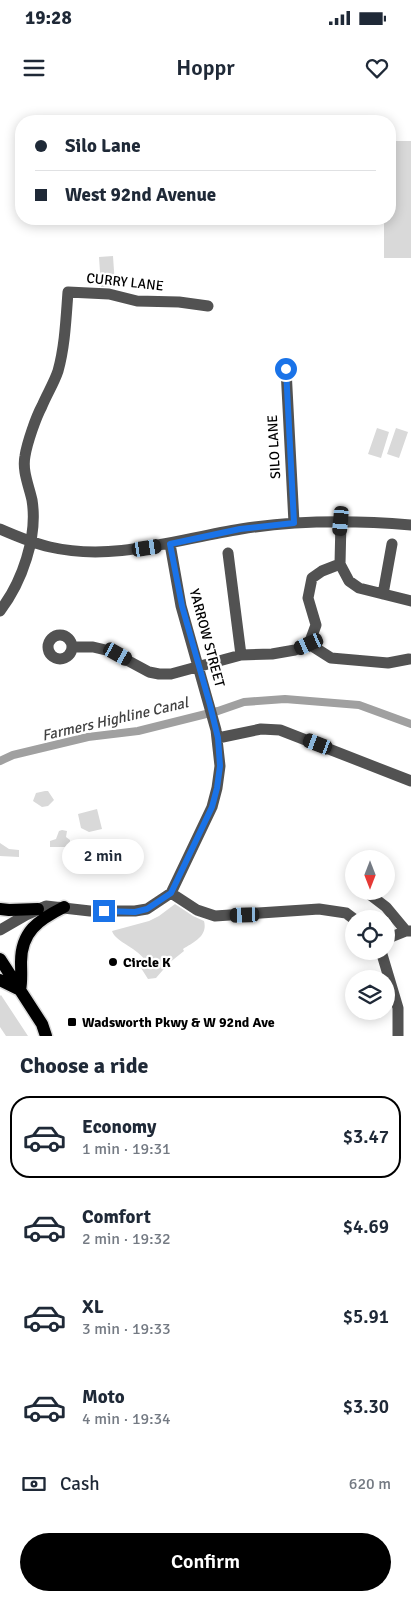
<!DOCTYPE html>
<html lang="en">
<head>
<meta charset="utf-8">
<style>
	:root { --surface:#fff; --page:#f6f6f7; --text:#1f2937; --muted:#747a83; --line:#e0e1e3; --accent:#000 }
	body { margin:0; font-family:Signika,sans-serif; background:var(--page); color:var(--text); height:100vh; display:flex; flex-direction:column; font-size:19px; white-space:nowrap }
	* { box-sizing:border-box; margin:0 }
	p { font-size:16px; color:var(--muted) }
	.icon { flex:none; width:28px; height:28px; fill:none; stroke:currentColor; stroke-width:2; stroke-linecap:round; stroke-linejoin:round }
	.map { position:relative; height:936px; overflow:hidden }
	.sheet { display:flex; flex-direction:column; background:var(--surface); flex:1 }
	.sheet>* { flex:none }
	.banner { position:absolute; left:15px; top:15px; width:381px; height:110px; border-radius:20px; box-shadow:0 2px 12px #0003; display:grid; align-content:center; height:110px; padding:0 20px; background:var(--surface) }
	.needle { width:32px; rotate:180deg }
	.fabs { position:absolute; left:345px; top:750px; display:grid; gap:10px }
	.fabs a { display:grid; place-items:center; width:50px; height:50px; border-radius:50%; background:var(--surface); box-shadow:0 2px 12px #0003; font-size:25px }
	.end { position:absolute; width:22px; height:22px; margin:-11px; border:6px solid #1a73e8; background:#fff; box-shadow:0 0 0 2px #fff }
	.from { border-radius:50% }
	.bubble { position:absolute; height:35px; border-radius:18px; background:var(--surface); box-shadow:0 2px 12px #0003; font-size:16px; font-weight:600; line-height:35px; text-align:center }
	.car { position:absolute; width:15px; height:30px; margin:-15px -8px; border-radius:6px; box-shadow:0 0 4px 1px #0007; background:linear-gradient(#222 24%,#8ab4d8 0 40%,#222 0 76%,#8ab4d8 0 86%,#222 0) }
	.banner b { display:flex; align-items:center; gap:18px; height:48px; font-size:19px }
	.banner b+b { border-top:1px solid var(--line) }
	.banner i { width:12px; height:12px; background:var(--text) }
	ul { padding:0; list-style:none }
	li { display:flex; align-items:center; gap:15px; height:82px; margin:0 10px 8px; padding:0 10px; border:2px solid transparent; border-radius:20px }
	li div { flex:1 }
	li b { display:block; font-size:19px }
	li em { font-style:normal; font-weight:600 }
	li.active { border-color:var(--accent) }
	li>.icon { width:45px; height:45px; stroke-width:1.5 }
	h2 { padding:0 20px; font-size:22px; line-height:60px }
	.pay { display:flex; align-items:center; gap:12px; height:55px; padding:0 20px; font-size:19px }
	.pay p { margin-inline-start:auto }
	.action { display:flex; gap:10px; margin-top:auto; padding:10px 20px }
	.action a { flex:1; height:58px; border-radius:30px; background:var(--accent); color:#fff; font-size:20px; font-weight:600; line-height:58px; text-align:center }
	.status { display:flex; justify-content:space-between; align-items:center; height:35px; padding:0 25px; background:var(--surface); direction:ltr }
	.status svg { height:14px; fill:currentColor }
	header { display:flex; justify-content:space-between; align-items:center; height:65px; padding:0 20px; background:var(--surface); font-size:22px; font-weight:600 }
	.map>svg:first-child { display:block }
</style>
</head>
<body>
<div class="status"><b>19:28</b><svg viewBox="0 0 49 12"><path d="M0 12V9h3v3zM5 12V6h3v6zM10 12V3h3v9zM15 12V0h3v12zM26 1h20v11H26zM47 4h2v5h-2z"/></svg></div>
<header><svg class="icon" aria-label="menu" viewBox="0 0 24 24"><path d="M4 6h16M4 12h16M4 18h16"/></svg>Hoppr<svg class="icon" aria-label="heart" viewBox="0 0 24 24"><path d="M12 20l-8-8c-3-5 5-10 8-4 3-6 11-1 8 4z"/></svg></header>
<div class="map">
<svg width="411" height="936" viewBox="0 0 411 936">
	<rect width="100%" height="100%" fill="#fff"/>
	<path fill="#d9d9d9" d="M390 41H411V158H384V119H390Z
		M113 156 115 186 101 187 99 157Z
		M377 328 389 332 381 358 368 354Z
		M396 328 408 332 399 358 387 354Z
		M45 691H48L54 700 48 706 42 707 33 701 36 693Z
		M97 709 102 729 89 732 81 728 78 714Z
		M62 730 67 731 66 737 70 740V745L67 747H50V741L56 739 59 731Z
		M98 742 99 755H75V747L79 745Z
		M0 743 9 749 19 750V757L0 756Z
		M175 804 193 816 204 821C208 836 194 842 183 849L184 851 169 863 156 878 148 879 141 868 147 863C138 847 116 843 112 831L149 821 159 816Z
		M1 895 28 936H6L0 927V896Z"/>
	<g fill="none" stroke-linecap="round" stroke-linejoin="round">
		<path stroke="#a0a0a0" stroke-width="8" d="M0 661 13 655 88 637 138 631 218 611 244 602 285 599 359 605 411 624"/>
		<defs>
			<path id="major" d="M0 809 9 810 38 809
				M0 859 42 924 46 936
				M0 880 20 890
				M20 890C22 881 21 872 21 862 21 832 38 820 64 807"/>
		</defs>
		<use href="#major" stroke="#dbdbdb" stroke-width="15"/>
		<path stroke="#525252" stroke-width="11" d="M286 269 294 423
			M0 429C16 436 32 443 50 447 114 462 178 439 241 429 297 420 354 420 411 425
			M170 444 181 506 216 630 220 666 217 688 212 707 171 793
			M228 453 241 555
			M340 464 349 481 359 488 411 501
			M340 464 341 421
			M383 494 392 444
			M0 511C22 482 38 437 32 400 29 386 22 371 25 356 27 343 36 317 42 306 47 294 54 283 58 271 65 246 66 218 68 192L109 194 137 201 179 202 208 206
			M48 547a12 12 0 1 1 24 0a12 12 0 1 1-24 0Z
			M309 544 316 525 308 498 312 478 322 471 340 464
			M72 547H93L110 551 149 572 159 574H171L241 555 272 554 295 550 309 544 331 558 388 563 409 559
			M218 638 261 629 280 630 411 681
			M171 793 197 810 215 816 319 809 346 813 354 819
			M369 794 386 807 406 831
			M0 830 26 815 46 806 90 811H135L147 809 171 793
			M386 839 406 831H411
			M381 851 398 908V936"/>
		<use href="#major" stroke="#000" stroke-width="12"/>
	</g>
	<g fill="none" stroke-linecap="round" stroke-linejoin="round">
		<path stroke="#1a73e8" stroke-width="6" d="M104 811 135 812 147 809 171 793 212 707 217 688 220 666 218 638 210 605 182 506 170 444 240 429 294 423 286 269"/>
	</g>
	<g fill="#000" stroke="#fff" stroke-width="2">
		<circle cx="113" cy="862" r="5"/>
		<rect x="67" y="917" width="10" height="10" rx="2.5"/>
	</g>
	<g text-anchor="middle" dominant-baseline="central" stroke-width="4.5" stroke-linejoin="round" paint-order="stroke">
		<g font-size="14" fill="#000" stroke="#fff">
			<text transform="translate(125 182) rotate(6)">CURRY LANE</text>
			<text transform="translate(274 347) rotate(-93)">SILO LANE</text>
			<text transform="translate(207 538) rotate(75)">YARROW STREET</text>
		</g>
		<g font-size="14" font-weight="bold" fill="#000" stroke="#fff" text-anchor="start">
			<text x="123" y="862">Circle K</text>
			<text x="82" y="922">Wadsworth Pkwy &amp; W 92nd Ave</text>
		</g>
		<g font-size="15" font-style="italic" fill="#414141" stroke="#fff">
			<text transform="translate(115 619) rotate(-13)">Farmers Highline Canal</text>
		</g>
	</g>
</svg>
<div class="fabs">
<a><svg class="needle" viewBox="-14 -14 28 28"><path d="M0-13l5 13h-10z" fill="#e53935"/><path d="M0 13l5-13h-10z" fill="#747a83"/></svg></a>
<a><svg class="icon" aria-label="locate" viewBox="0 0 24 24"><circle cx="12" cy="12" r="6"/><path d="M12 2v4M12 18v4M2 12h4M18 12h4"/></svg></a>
<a><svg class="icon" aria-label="layers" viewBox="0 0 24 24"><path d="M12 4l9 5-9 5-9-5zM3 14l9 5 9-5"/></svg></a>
</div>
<i class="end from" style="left:286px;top:269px"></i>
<i class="end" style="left:104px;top:811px"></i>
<div class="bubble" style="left:62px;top:739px;width:82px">2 min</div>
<i class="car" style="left:341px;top:421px;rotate:185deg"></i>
<i class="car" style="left:147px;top:448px;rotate:81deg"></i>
<i class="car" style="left:309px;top:544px;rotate:246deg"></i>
<i class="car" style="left:118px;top:554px;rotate:119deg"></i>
<i class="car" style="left:318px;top:644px;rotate:291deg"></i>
<i class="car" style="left:245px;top:815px;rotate:268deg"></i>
<div class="banner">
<b><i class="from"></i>Silo Lane</b>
<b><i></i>West 92nd Avenue</b>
</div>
</div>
<section class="sheet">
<h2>Choose a ride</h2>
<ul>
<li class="active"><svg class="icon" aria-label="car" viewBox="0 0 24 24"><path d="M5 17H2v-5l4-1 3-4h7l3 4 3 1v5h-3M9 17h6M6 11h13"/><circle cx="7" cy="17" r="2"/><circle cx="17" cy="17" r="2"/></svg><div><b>Economy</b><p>1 min · 19:31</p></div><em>$3.47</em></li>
<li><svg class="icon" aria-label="car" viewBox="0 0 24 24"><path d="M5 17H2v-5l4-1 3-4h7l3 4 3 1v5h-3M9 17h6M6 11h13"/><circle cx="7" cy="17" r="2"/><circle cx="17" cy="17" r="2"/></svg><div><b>Comfort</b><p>2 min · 19:32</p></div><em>$4.69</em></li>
<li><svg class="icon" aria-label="car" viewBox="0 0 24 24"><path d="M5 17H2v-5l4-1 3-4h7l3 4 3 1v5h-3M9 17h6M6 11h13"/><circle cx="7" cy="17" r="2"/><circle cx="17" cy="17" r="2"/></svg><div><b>XL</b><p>3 min · 19:33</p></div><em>$5.91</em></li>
<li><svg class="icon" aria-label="car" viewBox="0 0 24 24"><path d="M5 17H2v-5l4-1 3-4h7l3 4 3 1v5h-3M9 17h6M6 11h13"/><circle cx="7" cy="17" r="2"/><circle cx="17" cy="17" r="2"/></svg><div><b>Moto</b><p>4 min · 19:34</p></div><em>$3.30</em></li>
</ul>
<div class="pay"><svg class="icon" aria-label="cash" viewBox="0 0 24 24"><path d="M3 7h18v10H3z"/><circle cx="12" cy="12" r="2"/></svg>Cash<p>620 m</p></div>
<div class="action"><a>Confirm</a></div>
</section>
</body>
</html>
